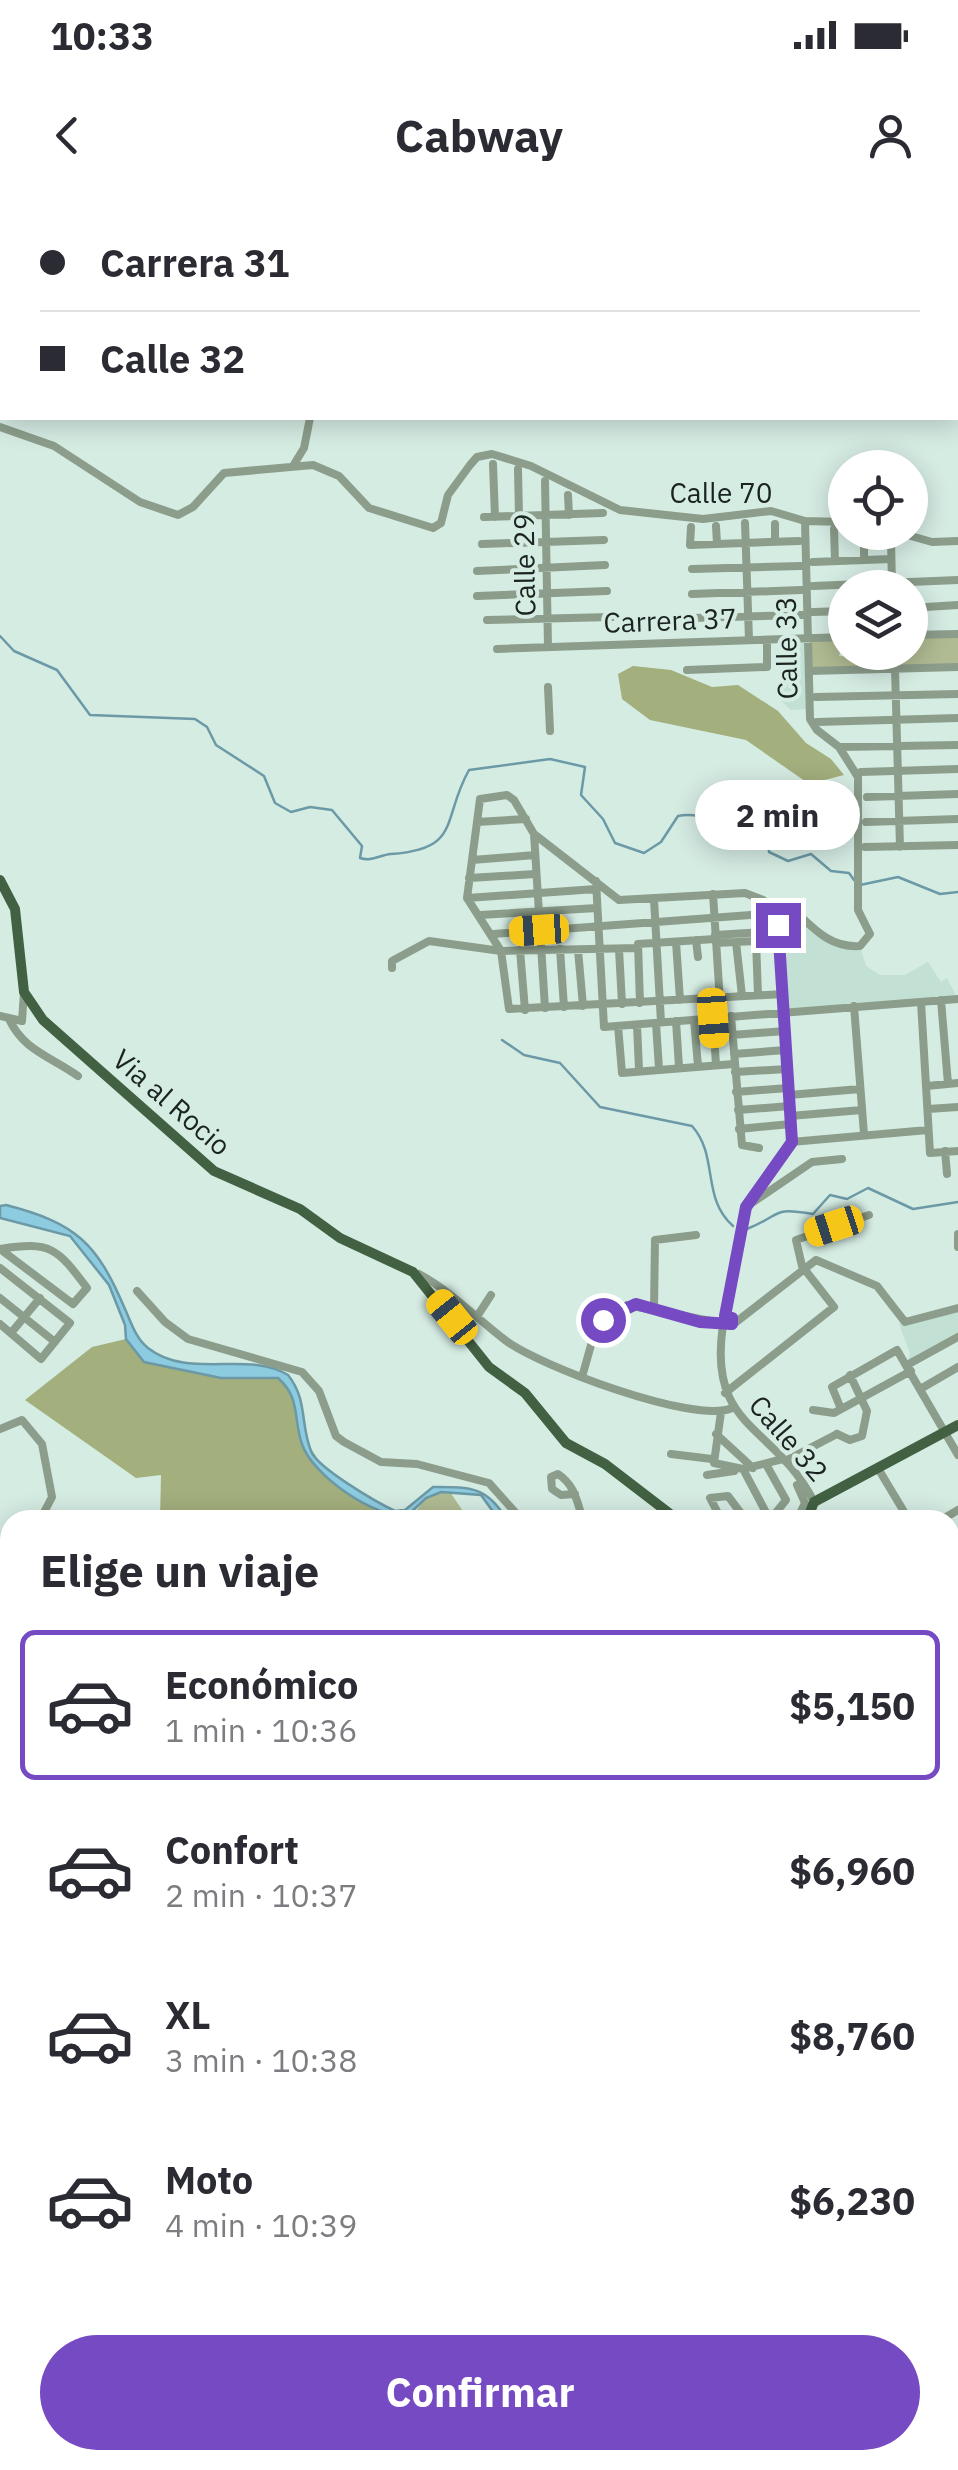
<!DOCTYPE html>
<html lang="es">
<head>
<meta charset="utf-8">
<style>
	:root { --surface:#fff; --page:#f2f2f3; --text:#2b2b33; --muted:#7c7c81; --line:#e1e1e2; --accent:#764ac2 }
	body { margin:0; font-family:"IBM Plex Sans",sans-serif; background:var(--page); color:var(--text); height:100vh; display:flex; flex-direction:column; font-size:38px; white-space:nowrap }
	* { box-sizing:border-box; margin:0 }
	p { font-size:32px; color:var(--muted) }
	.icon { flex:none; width:55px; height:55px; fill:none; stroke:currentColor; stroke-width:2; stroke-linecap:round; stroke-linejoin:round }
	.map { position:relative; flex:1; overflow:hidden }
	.panel { position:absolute; left:0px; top:1310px; width:960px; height:960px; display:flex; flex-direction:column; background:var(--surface); border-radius:30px 30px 0 0; box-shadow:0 5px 25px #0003 }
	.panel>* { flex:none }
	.hud { position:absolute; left:0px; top:0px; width:960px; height:220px; box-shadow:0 5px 25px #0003; display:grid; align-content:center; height:220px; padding:0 40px; background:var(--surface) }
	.tools { position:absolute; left:828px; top:250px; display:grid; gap:20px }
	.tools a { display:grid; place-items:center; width:100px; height:100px; border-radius:50%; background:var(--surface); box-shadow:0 5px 25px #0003; font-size:50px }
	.end { position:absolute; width:45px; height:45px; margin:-22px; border:12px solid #764ac2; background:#fff; box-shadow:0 0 0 5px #fff }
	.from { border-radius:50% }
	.bubble { position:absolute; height:70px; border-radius:35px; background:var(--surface); box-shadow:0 5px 25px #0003; font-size:32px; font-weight:700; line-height:70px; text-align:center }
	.car { position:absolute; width:30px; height:60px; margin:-30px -15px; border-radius:12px; box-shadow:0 0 8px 2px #0007; background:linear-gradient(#f5c518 24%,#345 0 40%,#f5c518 0 76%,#345 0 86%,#f5c518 0) }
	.hud b { display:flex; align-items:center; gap:35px; height:95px; font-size:38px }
	.hud b+b { border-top:2px solid var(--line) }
	.hud i { width:25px; height:25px; background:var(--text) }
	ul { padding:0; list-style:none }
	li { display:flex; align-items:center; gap:30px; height:150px; margin:0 20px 15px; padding:0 20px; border:5px solid transparent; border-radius:15px }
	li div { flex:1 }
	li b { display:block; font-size:38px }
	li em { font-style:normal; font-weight:700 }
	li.selected { border-color:var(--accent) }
	li>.icon { width:90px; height:90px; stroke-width:1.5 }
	h2 { padding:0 40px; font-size:45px; line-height:120px }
	.button { display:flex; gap:20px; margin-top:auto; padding:20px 40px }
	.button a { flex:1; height:115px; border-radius:60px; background:var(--accent); color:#fff; font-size:40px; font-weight:700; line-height:115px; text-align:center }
	.status { display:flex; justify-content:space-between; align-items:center; height:70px; padding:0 50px; background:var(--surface); direction:ltr }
	.status svg { height:28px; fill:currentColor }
	header { display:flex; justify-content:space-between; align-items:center; height:130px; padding:0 40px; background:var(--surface); font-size:45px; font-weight:700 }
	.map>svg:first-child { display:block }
</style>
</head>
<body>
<div class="status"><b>10:33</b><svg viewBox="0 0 49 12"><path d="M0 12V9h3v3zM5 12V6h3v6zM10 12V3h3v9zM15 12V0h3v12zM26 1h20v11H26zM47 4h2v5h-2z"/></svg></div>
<header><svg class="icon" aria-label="back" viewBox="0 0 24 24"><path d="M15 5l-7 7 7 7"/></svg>Cabway<svg class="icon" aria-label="person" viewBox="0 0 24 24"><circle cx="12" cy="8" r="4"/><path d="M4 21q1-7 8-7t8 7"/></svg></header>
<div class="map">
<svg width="958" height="2270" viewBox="0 0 958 2270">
	<rect width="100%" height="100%" fill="#d5ece3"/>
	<path fill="#c2e0d4" d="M783 439H809L810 509 791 510 779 499Z
		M796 712 816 734 860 746 866 766 880 775H905L928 762 941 782 947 778 958 799 784 813 778 725 783 715Z
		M958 1108V1137L907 1165 910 1153 899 1124Z"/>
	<path fill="#b0bb93" d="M958 434V467L809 471V439L845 437 839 456 856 457 857 453 910 452V435Z
		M441 1292H450L469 1320H372L377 1313 415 1312 426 1298Z"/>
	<path fill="#a3af7d" d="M633 466 671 470 712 487 738 485 778 511 806 543 831 559 844 575 809 584 746 540 650 520 622 499 618 474Z
		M126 1139 154 1165 237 1177 275 1173 300 1206 304 1238 327 1273 387 1312 380 1320H160L161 1275 136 1278 25 1200 92 1147Z"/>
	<path fill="#8dcbe0" stroke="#6b99a6" stroke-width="2.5" d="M6 1005C76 1023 97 1043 125 1109 131 1122 136 1139 148 1148 188 1180 248 1150 288 1175 308 1200 300 1224 311 1251 317 1268 378 1303 395 1311L405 1310 433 1287C470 1287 487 1286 507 1320H499L481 1295 441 1292 426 1298 408 1315C376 1320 312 1275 302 1244 293 1219 301 1198 278 1178H221L144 1162 126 1139 125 1125 109 1085 70 1036 0 1018V1006Z"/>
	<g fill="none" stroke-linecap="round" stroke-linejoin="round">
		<path stroke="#6b99a6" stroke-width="2.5" d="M685 0 687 2
			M0 436 14 451 57 470 90 515 195 519 207 527 216 545 264 576 275 603 291 612 310 607 332 610 362 646 360 658C372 662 379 655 391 654 462 649 441 620 469 570L550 559 585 567 581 595 603 619 615 643 644 653 661 642 678 616C692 613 699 617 711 618 727 620 740 605 758 606L768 620 769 652 788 661 811 654 831 671 849 673 854 680
			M860 685 898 677 940 694 958 692
			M502 840 524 855 560 863 600 907 692 926C719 956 701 998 733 1026
			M747 1029C784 1014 770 1007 813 1014L830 995 847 999 868 988 913 1009 958 1002
			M0 1610 10 1616
			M950 1748 958 1746
			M0 1948 10 1950"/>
		<path stroke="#8c9d8b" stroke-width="8" d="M484 2 487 0
			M0 227 54 246 140 302 178 315 193 307 224 273 313 265 339 276 369 308 433 328 441 323 448 295 470 265 477 257 492 254 531 266 620 310 703 319 771 311 805 321 845 322
			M493 264 495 317
			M293 266 304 248 310 218
			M518 269 519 317
			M545 281 548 447
			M568 295 569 315
			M484 317 603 313
			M745 323 749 440
			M775 324V342
			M716 326 717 344
			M691 327 690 345 799 341
			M834 329 835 361
			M864 332V360
			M897 332 932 342 958 341
			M891 337 892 388
			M482 344 604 340
			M813 362 891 359
			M692 369 801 366
			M477 371 605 365
			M813 386 958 380
			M692 394 801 390
			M477 396 607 391
			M910 408 958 405
			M813 412 845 411
			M693 418 802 415
			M487 420 612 417
			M910 435 958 434
			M497 449 845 437
			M895 469 900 647
			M687 470 767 467V440
			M809 471 958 467
			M548 487 550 531
			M816 497 958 494
			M817 522 958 518
			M839 547 958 545
			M861 572 958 569
			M867 597 958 594
			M477 622 526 619
			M866 622 958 619
			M534 634 545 808
			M865 647 958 645
			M472 660 535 655
			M469 678 535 674
			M596 681 604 827 958 799
			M713 694 721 817
			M467 698 596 689
			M654 699 661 822
			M480 715 597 708
			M780 721 783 715 796 712C815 730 831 748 860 746L870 734 858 710V577L839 547 817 530 810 519 805 321
			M493 734 777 713
			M715 735 779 731
			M696 740 698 757
			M676 742 680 800
			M736 742 742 796
			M716 743 756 741 758 795
			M560 749 564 807
			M619 749 622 804
			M520 750 525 810
			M578 750 583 806
			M392 768V761L429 741 501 751 638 748
			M941 800 948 884
			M921 802 930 953 958 951
			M640 803 638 744 715 739
			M854 806 864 934
			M0 816 22 821 24 792
			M731 816 742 945 759 948
			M713 818 716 865
			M9 819C24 851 50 856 78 876
			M694 820 698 866
			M676 821 679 867
			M656 823 659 869
			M637 825 639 870
			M618 826 622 873 734 864
			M732 835 785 831
			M734 854 786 850
			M735 872 787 869
			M927 886 958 883
			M736 892 788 888
			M789 895 860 889
			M928 909 958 907
			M738 910 790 906
			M790 916 862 910
			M739 929 791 924
			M791 942 928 930
			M945 951 947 974
			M746 1007 812 962 842 959
			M958 1034V1047
			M0 1049C51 1041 57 1048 87 1088L73 1104 0 1049
			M0 1068 70 1123 41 1159 0 1124
			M419 1074C452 1092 475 1117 505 1140 537 1165 695 1225 732 1208
			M137 1091 165 1122 188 1139 302 1172 319 1191 336 1236 344 1242 381 1262 417 1264 489 1283 522 1320
			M0 1098 55 1142
			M654 1109 655 1040 696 1035
			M478 1115 491 1095
			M725 1115 746 1007 791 942 790 916 778 725 777 713 763 700 745 693 619 700 534 634 514 600 507 595 480 599 467 698 501 751 509 809 783 794
			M733 1120 727 1115 721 1122 731 1126 816 1060 877 1086 905 1122 958 1108
			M723 1125C707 1230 775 1224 814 1302
			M11 1133 40 1098
			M907 1165 958 1137
			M582 1177 595 1131 627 1105 721 1123
			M922 1188 958 1167
			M725 1193 834 1107 802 1066 796 1040 869 1015
			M841 1209 832 1187 897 1150 958 1255
			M813 1210 834 1213 911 1171
			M721 1212 714 1263 743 1269 783 1259
			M0 1229 22 1220 42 1244 52 1297 40 1320
			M716 1234 753 1268
			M837 1234 850 1240 862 1236 867 1211 850 1175
			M671 1254 712 1259
			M785 1261 837 1234
			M767 1266 786 1300 770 1320
			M743 1269 770 1320
			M879 1270 909 1320
			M707 1275 734 1271
			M575 1294 561 1295 552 1289 551 1277 558 1274C575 1285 577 1302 583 1320
			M719 1315 710 1298 728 1296 746 1320
			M797 1320 805 1303 797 1285
			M941 1320 958 1310
			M0 1353H10
			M950 1435 958 1434
			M0 1445 10 1443
			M0 1502 10 1501
			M950 1508H958
			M0 1546 10 1533
			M0 1577 10 1580
			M950 1629 958 1627
			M950 1768 954 1767
			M950 1793 958 1791
			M950 1823 958 1821
			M950 1855 958 1853
			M950 1879 958 1876
			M0 1910 10 1901
			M950 1914 958 1910
			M950 1937 958 1978
			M8 1954 10 1956
			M0 2023 10 2057
			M0 2089 10 2107
			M950 2108 958 2127
			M0 2134 10 2130
			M950 2172 958 2168
			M950 2206 958 2203
			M950 2247 958 2243
			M149 2260 154 2270
			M171 2260 175 2270
			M207 2260 209 2270
			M294 2260 299 2270
			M366 2260 371 2270
			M437 2260 442 2270
			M515 2260 519 2270
			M654 2260 659 2270
			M799 2260 804 2270
			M869 2260 874 2270
			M943 2260 947 2270
			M55 2270 79 2260
			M557 2270 581 2260
			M706 2270V2260
			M727 2270 750 2260
			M839 2270 851 2260
			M896 2270 919 2260"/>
		<path stroke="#426042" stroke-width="10" d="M0 680 15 709 24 792 43 820 214 971 300 1009 340 1038 413 1072 489 1167 525 1193 566 1243 605 1264 678 1320
			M807 1320 814 1302 958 1225
			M950 1390 958 1388
			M950 1667H958
			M950 1675H958
			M0 1706 10 1712
			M0 1721 10 1734
			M0 1741 10 1755
			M0 1874 10 1868
			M0 1882 10 1877
			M950 2036 958 2033
			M950 2046 958 2044
			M0 2160H10
			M0 2168H10
			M0 2216 5 2242
			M0 2245 10 2270
			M213 2260 215 2270
			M222 2260 226 2270
			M234 2260 238 2270
			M283 2260 292 2270
			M248 2270 257 2260
			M383 2270 406 2260"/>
		<path stroke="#426042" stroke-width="10" d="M950 1972 958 1970"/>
	</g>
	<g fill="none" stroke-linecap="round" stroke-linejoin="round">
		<path stroke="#764ac2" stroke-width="12" d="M603 1120 636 1104 700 1122 732 1124V1118L725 1116 746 1007 792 942 778 725"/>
	</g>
	<g text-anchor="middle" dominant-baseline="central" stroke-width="8" stroke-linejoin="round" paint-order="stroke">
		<g font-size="28" fill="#1b2320" stroke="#d5ece3">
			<text x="721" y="292">Calle 70</text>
			<text transform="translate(524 365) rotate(-91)">Calle 29</text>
			<text transform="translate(670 420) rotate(-2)">Carrera 37</text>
			<text transform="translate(786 448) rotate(-91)">Calle 33</text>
			<text transform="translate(172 902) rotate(41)">Via al Rocio</text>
			<text transform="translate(789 1238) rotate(49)">Calle 32</text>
		</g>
	</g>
</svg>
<div class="tools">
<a><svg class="icon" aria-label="locate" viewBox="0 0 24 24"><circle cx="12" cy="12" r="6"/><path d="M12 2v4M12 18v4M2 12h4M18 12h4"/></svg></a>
<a><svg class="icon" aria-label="layers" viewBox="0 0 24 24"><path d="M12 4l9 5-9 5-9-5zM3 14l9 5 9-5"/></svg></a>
</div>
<i class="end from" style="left:603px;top:1120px"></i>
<i class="end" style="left:778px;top:725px"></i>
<div class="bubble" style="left:695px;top:580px;width:165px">2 min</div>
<i class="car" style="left:539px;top:730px;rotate:266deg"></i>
<i class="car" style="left:713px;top:818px;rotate:176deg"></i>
<i class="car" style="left:834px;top:1026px;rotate:252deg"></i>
<i class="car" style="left:452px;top:1117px;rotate:321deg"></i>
<div class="hud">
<b><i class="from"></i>Carrera 31</b>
<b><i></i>Calle 32</b>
</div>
<section class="panel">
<h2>Elige un viaje</h2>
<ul>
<li class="selected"><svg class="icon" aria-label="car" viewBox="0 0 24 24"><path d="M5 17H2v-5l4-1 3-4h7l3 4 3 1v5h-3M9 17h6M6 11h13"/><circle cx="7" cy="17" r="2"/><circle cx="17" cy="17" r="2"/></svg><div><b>Económico</b><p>1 min · 10:36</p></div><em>$5,150</em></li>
<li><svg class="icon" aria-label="car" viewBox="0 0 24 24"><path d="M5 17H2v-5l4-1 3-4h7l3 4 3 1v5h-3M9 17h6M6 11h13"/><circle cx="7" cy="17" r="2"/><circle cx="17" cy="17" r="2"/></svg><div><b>Confort</b><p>2 min · 10:37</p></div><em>$6,960</em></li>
<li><svg class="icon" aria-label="car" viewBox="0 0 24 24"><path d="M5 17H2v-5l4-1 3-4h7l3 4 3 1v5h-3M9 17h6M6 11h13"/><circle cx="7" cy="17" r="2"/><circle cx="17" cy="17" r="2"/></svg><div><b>XL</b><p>3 min · 10:38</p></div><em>$8,760</em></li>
<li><svg class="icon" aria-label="car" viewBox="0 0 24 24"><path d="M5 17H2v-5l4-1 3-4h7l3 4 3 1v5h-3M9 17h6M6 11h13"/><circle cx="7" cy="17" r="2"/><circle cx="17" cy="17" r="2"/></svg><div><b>Moto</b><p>4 min · 10:39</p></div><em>$6,230</em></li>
</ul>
<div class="button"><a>Confirmar</a></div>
</section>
</div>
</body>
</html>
